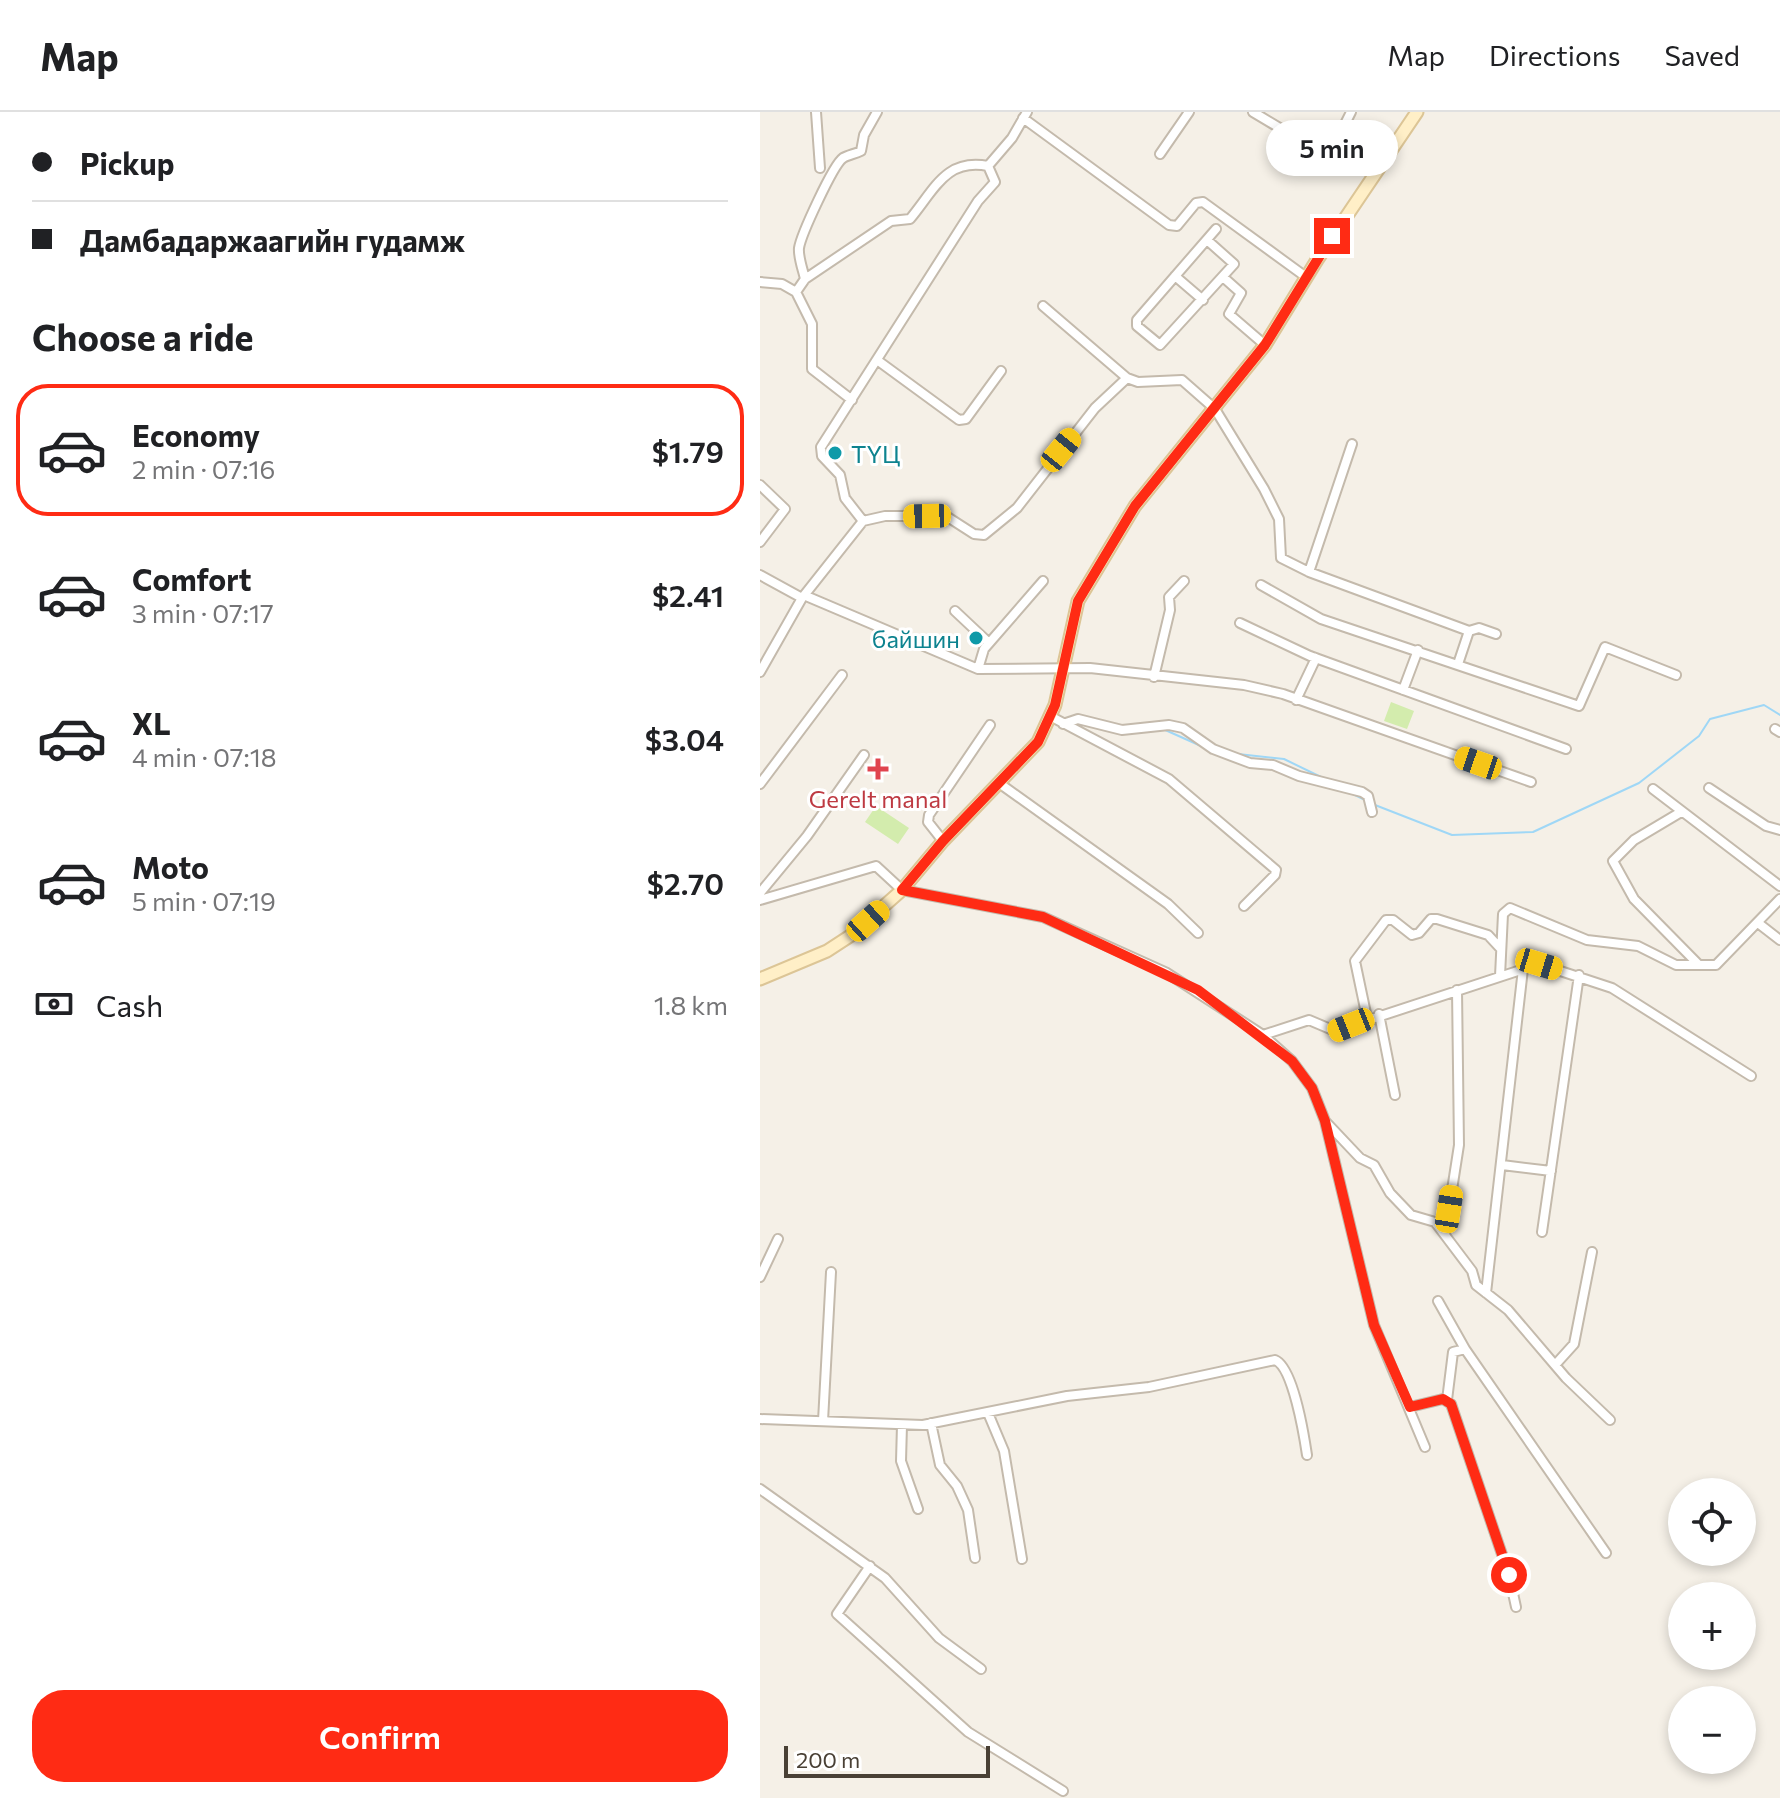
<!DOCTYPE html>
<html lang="en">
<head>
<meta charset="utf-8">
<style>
	:root { --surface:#fff; --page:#f2f2f2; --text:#202124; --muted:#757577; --line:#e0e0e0; --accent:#ff2b14 }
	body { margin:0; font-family:Commissioner,sans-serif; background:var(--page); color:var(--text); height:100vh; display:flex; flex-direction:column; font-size:30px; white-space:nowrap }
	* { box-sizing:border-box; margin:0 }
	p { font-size:26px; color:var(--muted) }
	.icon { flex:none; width:44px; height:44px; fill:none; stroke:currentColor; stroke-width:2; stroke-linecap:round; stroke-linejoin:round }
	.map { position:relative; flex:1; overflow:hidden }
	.side { display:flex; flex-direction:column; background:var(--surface); width:760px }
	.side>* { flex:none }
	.top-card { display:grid; align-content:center; height:176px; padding:0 32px; background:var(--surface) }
	.fabs { position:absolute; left:908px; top:1366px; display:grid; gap:16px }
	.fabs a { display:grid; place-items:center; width:88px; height:88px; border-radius:50%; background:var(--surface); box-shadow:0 4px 12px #0003; font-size:40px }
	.scale { position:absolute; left:24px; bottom:20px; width:206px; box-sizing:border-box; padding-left:8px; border:4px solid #494035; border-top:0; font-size:22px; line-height:28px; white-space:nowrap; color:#494035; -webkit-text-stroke:6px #fff; paint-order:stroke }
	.end { position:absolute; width:36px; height:36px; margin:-18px; border:10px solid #ff2b14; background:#fff; box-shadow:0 0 0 4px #fff }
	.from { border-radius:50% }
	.bubble { position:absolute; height:56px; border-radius:28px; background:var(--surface); box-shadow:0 4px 12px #0003; font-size:26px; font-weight:600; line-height:56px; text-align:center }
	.car { position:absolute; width:24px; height:48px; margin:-24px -12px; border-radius:10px; box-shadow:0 0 6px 2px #0007; background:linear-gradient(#f5c518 24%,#345 0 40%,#f5c518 0 76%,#345 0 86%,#f5c518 0) }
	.top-card b { display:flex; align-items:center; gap:28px; height:76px; font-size:30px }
	.top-card b+b { border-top:2px solid var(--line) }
	.top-card i { width:20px; height:20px; background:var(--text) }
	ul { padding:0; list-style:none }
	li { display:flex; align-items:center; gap:24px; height:132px; margin:0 16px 12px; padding:0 16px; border:4px solid transparent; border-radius:32px }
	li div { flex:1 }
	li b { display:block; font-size:30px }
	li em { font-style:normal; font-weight:600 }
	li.current { border-color:var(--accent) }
	li>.icon { width:72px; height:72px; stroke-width:1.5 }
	h2 { padding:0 32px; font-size:36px; line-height:96px }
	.pay { display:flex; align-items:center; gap:20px; height:88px; padding:0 32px; font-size:30px }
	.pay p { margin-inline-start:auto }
	.action { display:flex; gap:16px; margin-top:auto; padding:16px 32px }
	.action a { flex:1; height:92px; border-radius:32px; background:var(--accent); color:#fff; font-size:32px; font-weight:600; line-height:92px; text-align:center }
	header { display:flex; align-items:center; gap:48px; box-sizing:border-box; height:112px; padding:0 40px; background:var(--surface); border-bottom:2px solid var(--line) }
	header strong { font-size:38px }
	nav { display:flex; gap:44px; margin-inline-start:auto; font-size:28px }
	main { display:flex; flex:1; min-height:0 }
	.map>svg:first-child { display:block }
</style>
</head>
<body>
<header>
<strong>Map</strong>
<nav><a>Map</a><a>Directions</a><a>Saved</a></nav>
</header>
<main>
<section class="side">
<div class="top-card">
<b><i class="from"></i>Pickup</b>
<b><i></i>Дамбадаржаагийн гудамж</b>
</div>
<h2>Choose a ride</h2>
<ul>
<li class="current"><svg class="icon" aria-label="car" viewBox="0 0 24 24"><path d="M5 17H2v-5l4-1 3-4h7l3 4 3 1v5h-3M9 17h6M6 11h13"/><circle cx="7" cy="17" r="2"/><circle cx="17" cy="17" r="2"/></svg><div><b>Economy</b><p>2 min · 07:16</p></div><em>$1.79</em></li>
<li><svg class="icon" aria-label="car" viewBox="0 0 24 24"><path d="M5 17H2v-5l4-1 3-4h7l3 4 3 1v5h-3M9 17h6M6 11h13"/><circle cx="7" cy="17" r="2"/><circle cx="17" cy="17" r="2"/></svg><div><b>Comfort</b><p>3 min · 07:17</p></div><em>$2.41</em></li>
<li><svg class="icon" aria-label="car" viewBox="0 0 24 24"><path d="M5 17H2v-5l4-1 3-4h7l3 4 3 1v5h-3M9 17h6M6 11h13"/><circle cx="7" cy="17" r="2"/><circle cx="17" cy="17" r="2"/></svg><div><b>XL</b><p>4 min · 07:18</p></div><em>$3.04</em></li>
<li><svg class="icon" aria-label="car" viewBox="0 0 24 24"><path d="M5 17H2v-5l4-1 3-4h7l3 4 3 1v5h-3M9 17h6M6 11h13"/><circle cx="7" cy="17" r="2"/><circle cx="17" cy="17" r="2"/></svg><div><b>Moto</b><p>5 min · 07:19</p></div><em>$2.70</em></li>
</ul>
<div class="pay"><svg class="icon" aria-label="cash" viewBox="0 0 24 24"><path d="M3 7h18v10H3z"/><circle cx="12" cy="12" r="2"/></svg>Cash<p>1.8 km</p></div>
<div class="action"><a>Confirm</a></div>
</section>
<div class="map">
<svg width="1020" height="1686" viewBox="0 0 1020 1686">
	<rect width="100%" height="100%" fill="#f5f0e7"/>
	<path fill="#d3ecad" d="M631 590 654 599 647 617 624 609Z
		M116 694 149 716 138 732 105 710Z"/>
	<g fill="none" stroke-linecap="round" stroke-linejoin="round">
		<path stroke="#9fd7f6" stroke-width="2" d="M403 617 441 634
			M478 642 524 647 563 666
			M593 682 605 688
			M615 693 692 723 773 720 879 671 939 624 950 607 1004 593 1020 603"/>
		<defs>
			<path id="minor" d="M56 0 60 56
				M493 0 553 36 564 22H580L591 0
				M263 6 409 113 417 114 436 91 443 90 546 165
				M580 22 620 52
				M400 42 429 0
				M447 128 474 152 400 233 377 214V208L456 117
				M415 164 443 188
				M463 165 481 181 469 202 505 233
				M45 167C43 158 38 145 39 136 41 123 73 53 83 46 88 43 95 42 101 39L104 23 117 0
				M0 170 22 172 36 180
				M283 194 367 266 378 270 422 268 455 297 504 377 519 407 521 446 549 460 709 519
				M117 248 199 308 206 307 241 259
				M92 288 52 257V212L36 180 45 167 131 109 150 107C175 77 186 46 228 54
				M0 373 25 397 0 430
				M103 409 85 386 80 363 62 344 61 335 218 89 235 70 228 54 252 26 267 0
				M549 460 592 332
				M0 463 42 486
				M501 473 561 507 819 594 845 535 916 563
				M46 484 218 557 330 556 484 573 523 582 771 670
				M195 499 229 531
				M480 511 550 544 806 637
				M698 552 709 519 719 516 736 522
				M218 557 224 537 283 469
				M0 560 42 486 103 409 125 404H186L214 422 224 423 257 396 335 296 367 266
				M394 565 410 498 409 485 424 469
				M643 578 658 538
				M536 588 556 546
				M290 604 409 667 516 758 515 763 484 794
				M303 612 318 607 362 618 409 613 423 616 453 637 490 651 513 653 539 664 602 680 608 684 612 700
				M1015 617 1020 620
				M239 671 408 792 438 821
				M0 672 82 563
				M949 676 1006 714 1020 718
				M893 677 1020 774
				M921 700 874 728 853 749 874 787 938 852
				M183 729 168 710 169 703 230 613
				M0 781 47 724 104 643
				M0 788 116 754 142 778 283 805 407 861 503 923 532 949 552 976 565 1009 614 1213 665 1335
				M998 811 1020 828
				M740 864 743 802 750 796 827 828 878 834 916 853H956L1020 787
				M619 902 635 983
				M607 906 595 849 626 808H633L652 823 659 821 671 807H677L728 823 741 837
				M503 923 549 908 575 919 779 852 852 876 991 964
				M565 1009 600 1046 614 1053 630 1081 651 1103 675 1110 712 1159 716 1173 748 1198 806 1266 850 1308
				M742 1053 791 1059
				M689 1097 699 1033 697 878
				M782 1120 819 863
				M0 1165 18 1127
				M726 1181 763 857
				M678 1189 705 1237
				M795 1253 814 1232 832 1140
				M687 1288 693 1240 705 1237 846 1441
				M650 1295 683 1287 691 1292 749 1463 756 1495
				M228 1301 244 1339 262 1447
				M0 1307 163 1313 307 1284 389 1275 515 1248C533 1255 544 1323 547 1343
				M63 1309 71 1160
				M171 1311 180 1353 197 1374 208 1398 215 1446
				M142 1313 141 1349 158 1397
				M0 1377 125 1466 179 1526 221 1557
				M110 1454 77 1502 208 1620 303 1679"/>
			<path id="secondary" d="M0 867 67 839 90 824 142 778 183 729 278 630 295 593 318 489 375 394 505 233 557 148 657 0"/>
		</defs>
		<use href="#minor" stroke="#c4baac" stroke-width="12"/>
		<use href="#secondary" stroke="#dcc596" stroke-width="15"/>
		<use href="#minor" stroke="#fff" stroke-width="8"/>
		<use href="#secondary" stroke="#ffefc7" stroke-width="11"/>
	</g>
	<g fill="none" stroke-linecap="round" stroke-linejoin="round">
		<path stroke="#ff2b14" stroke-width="10" d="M572 124 505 233 375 394 318 489 295 593 278 630 183 729 142 778 283 805 438 878 532 949 552 976 565 1009 614 1213 650 1295 683 1287 691 1292 749 1463"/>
	</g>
	<g fill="#0f9aa8" stroke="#fff" stroke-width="3">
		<circle cx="75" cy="341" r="8"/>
		<circle cx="216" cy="526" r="8"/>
	</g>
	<path fill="#e0444e" stroke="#fff" stroke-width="3" d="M114 645h8v8h8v8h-8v8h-8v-8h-8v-8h8z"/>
	<g text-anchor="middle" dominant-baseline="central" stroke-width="6" stroke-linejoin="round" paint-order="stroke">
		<g font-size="24" fill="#0d838f" stroke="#fff" text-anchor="start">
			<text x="91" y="341">ТҮЦ</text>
			<text x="200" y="526" text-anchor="end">байшин</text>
		</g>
		<g font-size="24" fill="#be3a42" stroke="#fff">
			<text x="118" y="686">Gerelt manal</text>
		</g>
	</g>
</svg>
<div class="fabs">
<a><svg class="icon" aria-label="locate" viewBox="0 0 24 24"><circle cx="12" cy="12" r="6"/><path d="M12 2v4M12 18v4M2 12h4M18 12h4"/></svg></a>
<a>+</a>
<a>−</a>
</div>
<div class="scale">200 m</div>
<i class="end from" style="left:749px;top:1463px"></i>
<i class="end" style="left:572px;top:124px"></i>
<div class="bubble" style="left:506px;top:8px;width:132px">5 min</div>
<i class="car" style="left:301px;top:338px;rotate:39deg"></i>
<i class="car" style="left:167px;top:404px;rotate:269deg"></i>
<i class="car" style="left:718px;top:651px;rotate:289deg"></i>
<i class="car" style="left:108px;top:809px;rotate:48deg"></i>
<i class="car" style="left:779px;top:852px;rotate:107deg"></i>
<i class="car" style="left:591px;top:913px;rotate:248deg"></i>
<i class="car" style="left:689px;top:1097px;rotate:9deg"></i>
</div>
</main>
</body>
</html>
